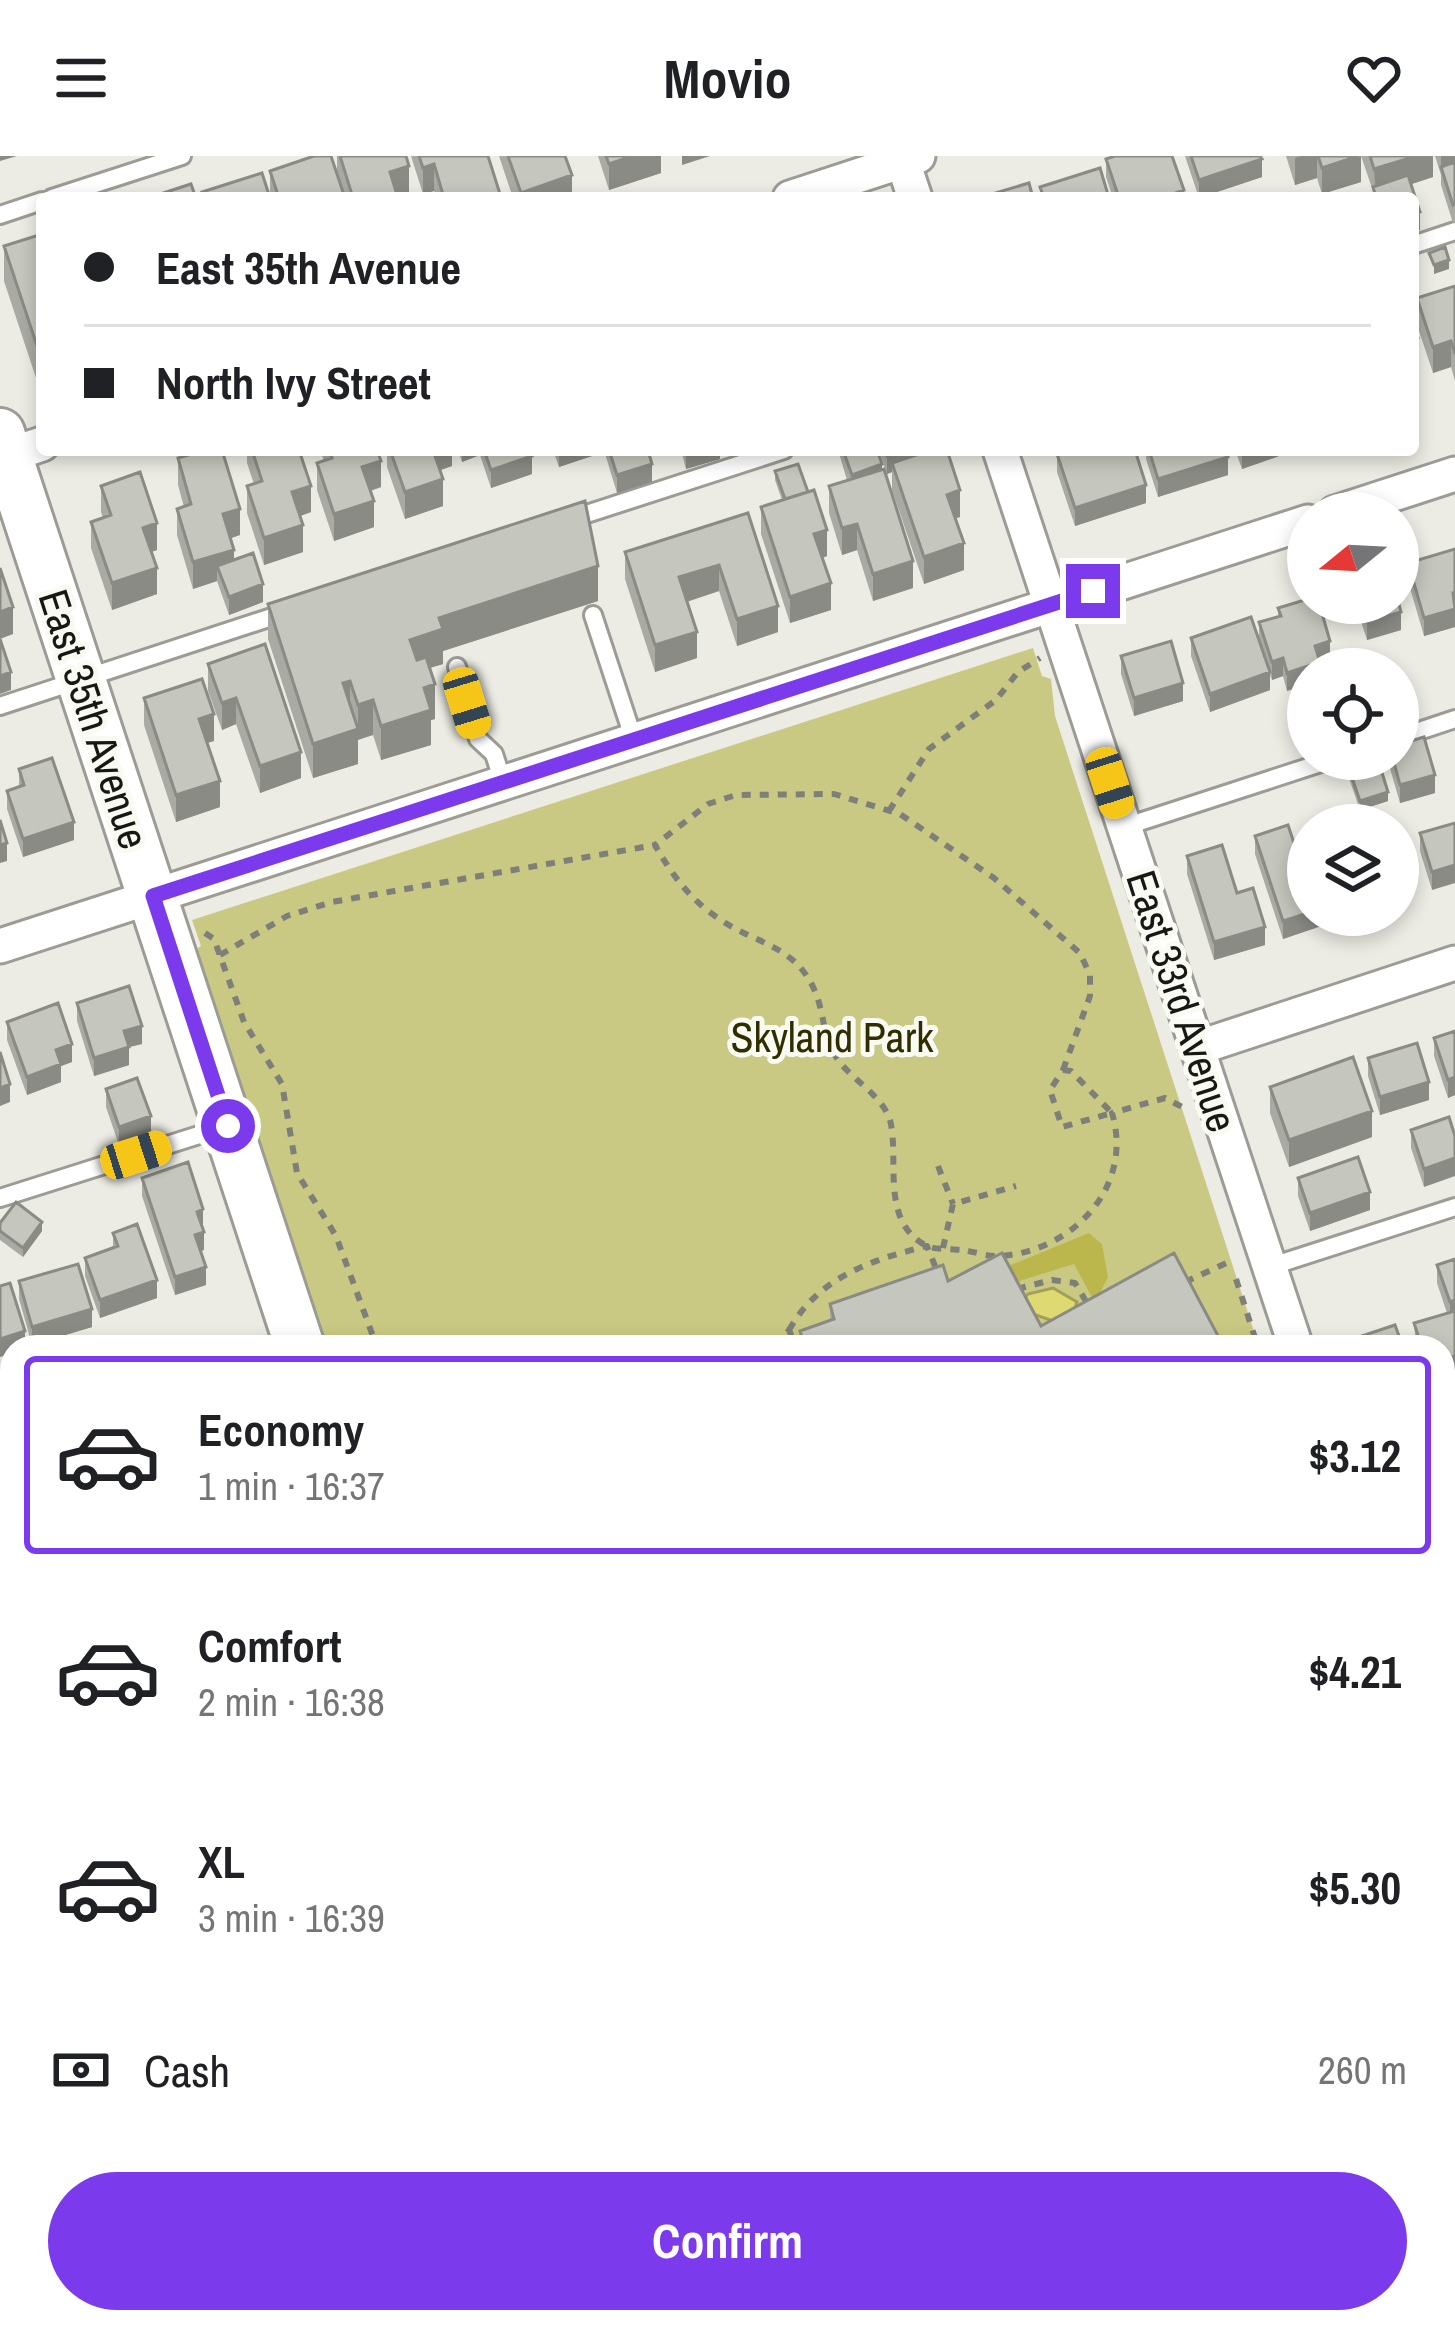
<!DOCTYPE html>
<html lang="en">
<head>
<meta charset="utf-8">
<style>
	:root { --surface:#fff; --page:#f2f2f2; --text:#202124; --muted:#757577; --line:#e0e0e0; --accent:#7c3aed }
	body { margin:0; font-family:"Archivo Narrow",sans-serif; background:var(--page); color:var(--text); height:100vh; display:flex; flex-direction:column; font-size:45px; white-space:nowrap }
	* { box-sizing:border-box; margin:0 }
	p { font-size:39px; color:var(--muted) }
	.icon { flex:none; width:66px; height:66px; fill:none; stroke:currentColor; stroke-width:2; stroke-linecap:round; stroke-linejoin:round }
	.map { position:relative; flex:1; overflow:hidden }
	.side { position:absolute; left:0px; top:1179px; width:1455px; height:999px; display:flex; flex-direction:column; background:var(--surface); border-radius:36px 36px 0 0; box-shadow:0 6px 18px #0003 }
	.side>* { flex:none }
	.hud { position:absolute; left:36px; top:36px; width:1383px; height:264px; border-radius:12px; box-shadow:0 6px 18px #0003; display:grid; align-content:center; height:264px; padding:0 48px; background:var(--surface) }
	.needle { width:78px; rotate:252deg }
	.buttons { position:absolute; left:1287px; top:336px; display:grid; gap:24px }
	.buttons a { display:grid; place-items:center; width:132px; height:132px; border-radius:50%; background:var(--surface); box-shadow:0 6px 18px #0003; font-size:60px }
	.end { position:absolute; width:54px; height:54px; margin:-27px; border:15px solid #7c3aed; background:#fff; box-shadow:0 0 0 6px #fff }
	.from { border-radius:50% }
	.car { position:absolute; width:36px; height:72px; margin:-36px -18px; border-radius:15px; box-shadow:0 0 9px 3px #0007; background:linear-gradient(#f5c518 24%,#345 0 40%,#f5c518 0 76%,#345 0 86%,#f5c518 0) }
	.hud b { display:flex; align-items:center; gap:42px; height:114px; font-size:45px }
	.hud b+b { border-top:3px solid var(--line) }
	.hud i { width:30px; height:30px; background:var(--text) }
	ul { padding:21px 0 0; list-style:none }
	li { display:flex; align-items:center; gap:36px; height:198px; margin:0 24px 18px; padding:0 24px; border:6px solid transparent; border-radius:12px }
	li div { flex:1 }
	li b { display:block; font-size:45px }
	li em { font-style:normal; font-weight:700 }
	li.selected { border-color:var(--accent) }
	li>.icon { width:108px; height:108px; stroke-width:1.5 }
	.pay { display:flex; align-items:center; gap:30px; height:132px; padding:0 48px; font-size:45px }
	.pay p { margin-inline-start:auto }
	.cta { display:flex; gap:24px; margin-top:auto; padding:24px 48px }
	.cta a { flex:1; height:138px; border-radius:72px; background:var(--accent); color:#fff; font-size:48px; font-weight:700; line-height:138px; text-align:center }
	header { display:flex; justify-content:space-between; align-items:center; height:156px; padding:0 48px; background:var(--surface); font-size:54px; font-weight:700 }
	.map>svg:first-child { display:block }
</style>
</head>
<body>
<header><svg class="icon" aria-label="menu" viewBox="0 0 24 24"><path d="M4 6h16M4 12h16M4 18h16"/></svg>Movio<svg class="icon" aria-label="heart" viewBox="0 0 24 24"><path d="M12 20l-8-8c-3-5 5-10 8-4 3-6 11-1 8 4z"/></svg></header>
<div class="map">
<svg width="1455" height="2176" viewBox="0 0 1455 2176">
	<rect width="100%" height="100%" fill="#ecece4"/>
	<path fill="#cac983" d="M1033 492 1042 520 1051 523 1055 560 1259 1191H326L195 794 201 790 192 764Z"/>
	<path fill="#bbb74d" d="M1089 1077 1102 1088 1108 1121 1095 1147 1074 1108 1016 1126 1006 1111Z"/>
	<path fill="#deda71" stroke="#a2a055" stroke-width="3" d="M1053 1132 1077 1146 1074 1155 1053 1165 1030 1157 1021 1146 1028 1138Z"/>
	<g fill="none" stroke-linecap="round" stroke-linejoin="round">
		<defs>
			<path id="lane" d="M52 42 182 0
				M0 59 42 45
				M1413 89 1455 75
				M568 364 784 294
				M593 459 634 584
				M457 511 478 583 494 598 503 626
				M0 550 287 456
				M1398 582 1455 563
				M1124 671 1333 603
				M0 1042 221 972
				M1269 1111 1455 1051
				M1443 1376 1455 1371
				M1443 1431 1448 1446 1443 1448
				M0 1529 12 1525
				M1443 1726 1455 1722
				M0 2014 12 2010
				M942 2166 945 2176"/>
			<path id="street" d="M901 0 915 42
				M790 42 918 0
				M1000 294 1296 1191
				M0 302 42 288
				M1335 357 1455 318
				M0 790 1308 366
				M1197 892 1455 807
				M0 1282 12 1278
				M1443 1635 1455 1671
				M1443 2040 1455 2036
				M255 2176 286 2166
				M1014 2176 1046 2166"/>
			<path id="secondary" d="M0 277 300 1191
				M1443 1307 1455 1303
				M0 1769 12 1765
				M622 2166 625 2176"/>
		</defs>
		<use href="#lane" stroke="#9c9c94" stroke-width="22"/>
		<use href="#street" stroke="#9c9c94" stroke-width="39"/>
		<use href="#secondary" stroke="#9c9c94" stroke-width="54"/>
		<path stroke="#7f7f7a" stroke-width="6" stroke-dasharray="9 9" stroke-linecap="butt" d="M889 655 929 593 996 544 1018 516 1040 502
			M205 777 214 783 244 866 282 928 297 1017 336 1080 377 1191
			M220 799 287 760 332 746 655 689
			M1063 914 1090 840V819L1080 797 994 722 900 658 834 638 736 639 708 648 655 689C672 719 691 745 721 764 756 788 794 789 814 833 826 859 821 885 842 909 857 926 883 942 890 964 900 1003 879 1066 927 1090 936 1094 954 1093 964 1094 975 1096 988 1101 1000 1100 1074 1095 1134 1030 1112 957L1165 942 1182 951
			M1063 914 1071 915 1112 957 1062 971 1050 934Z
			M938 1010 953 1048
			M943 1092 953 1048 1016 1030
			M1236 1123 1258 1191
			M1185 1126 1231 1105
			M1017 1133 1052 1124 1075 1127 1087 1147
			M789 1174C819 1121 871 1104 927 1090L937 1115
			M777 1191 789 1174 796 1191"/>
		<use href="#lane" stroke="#fff" stroke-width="16"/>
		<use href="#street" stroke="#fff" stroke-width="33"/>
		<use href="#secondary" stroke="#fff" stroke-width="48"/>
	</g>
	<path fill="#a9aaa3" d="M337 0H406L409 36 397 40 398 42H202V36L270 41V15L337 18Z
		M411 0H488L500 42H436L434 35 423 38Z
		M499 0H565L572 42H513Z
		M598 0H661V17L609 34Z
		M1185 0H1260L1262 21 1199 42Z
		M1286 0H1361V26L1322 38 1317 22 1295 29Z
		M1361 0H1433V21L1411 28 1420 74 1413 42H1373V35Z
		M1435 0H1455V66L1453 67 1441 29V19Z
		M1106 3 1184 42H1113L1106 21Z
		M42 78 38 228 4 125V90Z
		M1455 130V225L1451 211 1433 217 1417 169V142Z
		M247 294H299L311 356 300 360 303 396 264 409 247 357V330L254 328 247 307Z
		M320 294H377L381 331 371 335 374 371 334 385 317 334V307L324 305Z
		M387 294H452V310L440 314 443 350 405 363 387 311Z
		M458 294H530L532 318 491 332 480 299 462 306Z
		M553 294H601V297L559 311Z
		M606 294H647L652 326 617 337 606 301Z
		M681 294H720V303L686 313Z
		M838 294H877L913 432 873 445 857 394 842 399 829 357V330L847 324Z
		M879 294H921V297L960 361 955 362 964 414 924 428 892 334V316L887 318Z
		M1146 294H1226L1228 319 1158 341 1146 303Z
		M1235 294H1296L1242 313Z
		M1057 298 1146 347 1075 370 1057 316Z
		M178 302 240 379 230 382 234 404 263 446 229 459 217 425 193 433 177 379V353L184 351 178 329Z
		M775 315 827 400 823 402 831 454 790 467 761 378V351L782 344 775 324Z
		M101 330 157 394 151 396 157 438 112 454 91 392V366L103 362 101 356Z
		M748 357 778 476 737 490 719 435 687 446 697 502 655 516 625 423V396Z
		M1455 393V471L1424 480 1408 425V407Z
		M598 445 443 495V508L429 512 435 563 431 564V589L381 604 373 579 358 583V608L313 622 268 483V448Z
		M1355 447H1398L1401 474 1367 484Z
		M1278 452 1330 503 1320 506V513H1308V528L1287 535 1283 520 1272 524 1270 519V534L1210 556 1191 500V482L1259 484V466L1278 461Z
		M1121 500 1183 545 1134 560 1121 518Z
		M208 508 301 622 260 637 236 568 222 574 208 535Z
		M144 542 214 585 207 587 220 651 176 666 144 569Z
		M1389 603H1398L1435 637 1400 647 1389 609Z
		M19 613 74 684 23 701 7 653V635L19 631Z
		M1350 616 1388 645 1360 654 1350 625Z
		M1455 667 1432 734 1420 695V677Z
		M1255 680 1303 714 1333 759V766L1283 783 1255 698Z
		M1187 700 1237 737 1265 789 1214 804 1187 718Z
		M77 847 142 888 129 891V909L94 920 77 865Z
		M7 866 72 906 61 910V926L27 939 7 884Z
		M1455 875V939L1448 942 1434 900V882Z
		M1368 902 1429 944 1380 959 1368 920Z
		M1270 931 1372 981 1289 1011 1270 957Z
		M106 933 151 978 119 989 106 951Z
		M1449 961 1424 1031 1411 992V974Z
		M142 1022 203 1071 204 1094 200 1095 206 1129 175 1139 142 1040Z
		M1298 1022 1370 1054 1310 1075 1298 1040Z
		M0 1067 42 1075 23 1101 0 1084Z
		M113 1077 157 1142 100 1162 85 1120V1102L113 1092Z
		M1455 1103V1218L1443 1221V1191H1416L1414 1167 1447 1157 1437 1127V1109Z
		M19 1125 92 1171 32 1189 19 1143Z
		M948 1125 1041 1170 1224 1191H800V1175L830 1165V1148Z
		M12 1354V1435L7 1420 0 1423V1358Z
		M12 1522V1555L7 1542V1524Z
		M12 1581V1674L0 1636V1585Z
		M1455 2076V2140L1446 2143 1443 2135V2079Z
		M1202 2166H1354L1357 2176H1202Z"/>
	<path fill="#8a8b84" d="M0 0H17L0 5Z
		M632 0H661V17L609 34V8Z
		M682 0H710L682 9Z
		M1301 0H1317V22L1295 29V2Z
		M1361 0V26L1322 38V12Z
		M1416 0H1433V21L1376 40 1374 13Z
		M1441 0H1455V14L1441 11Z
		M1262 3V21L1199 42V24Z
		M434 8V35L423 38V12Z
		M409 10V36L390 42V16Z
		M572 19V42H521V37Z
		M1184 34V42H1162Z
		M1420 56V74L1413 76V58Z
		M1449 104V113L1434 118V109Z
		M1418 182V200L1413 202V184Z
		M1451 185V211L1433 217V191Z
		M42 192V227L38 228V193Z
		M432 294H452V310L432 317Z
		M462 294H480V299L462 306Z
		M559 294H601V297L559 311Z
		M689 294H720V303L686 313V295Z
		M903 294H921V306L892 307V316L887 318V300Z
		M1246 294H1296L1242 313V295Z
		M532 300V318L491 332V314Z
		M1228 301V319L1158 341V323Z
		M381 305V331L362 337V311Z
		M652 308V326L617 337V319Z
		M882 308V326L852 337V319Z
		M443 323V350L405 363V336Z
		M1146 329V347L1075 370V352Z
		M311 330V356L292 363V336Z
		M960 334V361L947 365V339Z
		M374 345V371L334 385V358Z
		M240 353V379L223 385V358Z
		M157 367V394L143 399V372Z
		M857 368V394L842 399V372Z
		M303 369V396L264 409V382Z
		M827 374V400L814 404V378Z
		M964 387V414L924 428V401Z
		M234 394V420L217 410V425L193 433V406Z
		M913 405V432L873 445V418Z
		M719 409V435L679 448V421Z
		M598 410V445L443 495V508L410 518V484L439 462Z
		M157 412V438L112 454V427Z
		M831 427V454L790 467V441Z
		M263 428V446L229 459V441Z
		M1455 437V471L1424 480V462Z
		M778 450V476L737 490V463Z
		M13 451V478L0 483V456Z
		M1401 456V474L1367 484V466Z
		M697 476V502L655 516V489Z
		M1330 485V503L1315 508V490Z
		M1283 502V520L1272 524V506Z
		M1320 506V513H1308V528L1287 535V517Z
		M11 516V534L0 538V520Z
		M1270 516V534L1210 556V538Z
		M350 525V559L343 527Z
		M1183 527V545L1134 560V542Z
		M435 528V563L431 564V589L381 604V570L424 532Z
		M236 542V568L222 574V547Z
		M373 544V579L358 584V549Z
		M214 558V585L199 589V563Z
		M358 573V608L313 622V588Z
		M301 596V622L260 637V610Z
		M1435 619V637L1400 647V629Z
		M220 625V651L176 666V639Z
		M1388 636V645L1360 654V645Z
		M74 666V684L23 701V683Z
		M7 687V705L0 707V689Z
		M1455 709V727L1432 734V716Z
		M1406 726V744L1398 747V729Z
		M1308 757V759H1333V766L1283 783V765Z
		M1265 771V789L1214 804V786Z
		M142 870V888L129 891V909L94 920V902L124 875Z
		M72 888V906L61 910V926L27 939V921L56 894Z
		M1455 921V939L1448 942V924Z
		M1429 926V944L1380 959V941Z
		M10 928V946L0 950V932Z
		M1372 955V981L1289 1011V984Z
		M151 960V978L119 989V971Z
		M1455 1002V1020L1424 1031V1013Z
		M1370 1036V1054L1310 1075V1057Z
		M203 1053V1071L197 1074V1056Z
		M42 1066V1075L23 1101V1092Z
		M204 1076V1094L195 1097V1079Z
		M206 1111V1129L175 1139V1121Z
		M157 1124V1142L100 1162V1144Z
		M1455 1144V1162L1450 1164V1146Z
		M92 1153V1171L32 1189V1171Z
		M25 1175V1191H12V1197L0 1201V1183Z
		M1455 1200V1218L1443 1221V1203Z
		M7 1402V1420L0 1423V1405Z
		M12 1883V1901L0 1905V1887Z
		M12 1978V1996L0 2000V1982Z
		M12 2073V2091L0 2094V2076Z
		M1455 2114V2140L1446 2143V2117Z
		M12 2160V2166L45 2167 19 2176H0V2164Z"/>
	<path fill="#c5c6bd" stroke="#8a8b84" stroke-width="3" d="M314 0H331L345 42H279L270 15Z
		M340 0H406L409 10 390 16 398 42H353Z
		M419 0H488L500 38 485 42H444L434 8 423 12Z
		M508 0H565L572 19 521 37Z
		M606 0H632L609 8Z
		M1115 0H1172L1184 34 1162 42H1119L1106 3Z
		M1191 0H1260L1262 3 1199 24Z
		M1318 0H1358L1322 12Z
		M1370 0H1416L1374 13Z
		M1455 6V48L1453 49 1441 11Z
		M1100 12 1109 42H1044L1040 31Z
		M262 17 270 42H204L202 36Z
		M1408 19 1420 56 1413 58V42H1376L1373 31Z
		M1029 27 1033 42H985V40Z
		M191 28 196 42H148Z
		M42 78V192L38 193 4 90Z
		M1445 91 1449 104 1434 109 1429 97Z
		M1455 130V198L1451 185 1433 191 1417 142Z
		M1413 167 1418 182 1413 184Z
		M205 294H222L240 353 223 358 234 394 193 406 177 353 191 348 178 302Z
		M252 294H299L311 330 292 336 303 369 264 382 247 330 262 325Z
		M329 294H377L381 305 362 311 374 345 334 358 317 307 332 302Z
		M390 294H433L443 323 405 336Z
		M484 294H530L532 300 491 314Z
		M609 294H648L652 308 617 319Z
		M843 294H877L882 308 852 319Z
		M885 294H903L887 300Z
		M931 294H947L960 334 947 339 964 387 924 401 892 307Z
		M1068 294H1135L1146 329 1075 352 1057 298Z
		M1149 294H1226L1228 301 1158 323Z
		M798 308 808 336 785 343 775 315Z
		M884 313 913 405 873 418 857 368 842 372 829 330Z
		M140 316 157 367 143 372 157 412 112 427 91 366 111 359 101 330Z
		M814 334 827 374 814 378 831 427 790 441 761 351Z
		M585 345 598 410 439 462 443 473 410 484 417 504 426 501 435 528 424 532 431 554 381 570 373 544 358 549 350 525 343 527 358 573 313 588 268 448Z
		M748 357 778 450 737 463 719 409 679 421 697 476 655 489 625 396Z
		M1455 393V437H1453L1455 453 1424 462 1408 407Z
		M253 397 263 428 229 441 217 410Z
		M0 412 13 451 0 456Z
		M1308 443V447H1319L1330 485 1315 490 1320 506 1287 517 1283 502 1272 506 1259 466 1281 460 1278 452Z
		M1398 444 1401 456 1367 466 1361 447H1398Z
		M1251 461 1270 516 1210 538 1191 482Z
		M0 483 11 516 0 520Z
		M1171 485 1183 527 1134 542 1121 500Z
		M265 488 301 596 260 610 236 542 222 547 208 508Z
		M202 523 214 558 199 563 220 625 176 639 144 542Z
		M1424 581 1435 619 1400 629 1393 603H1398V589Z
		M52 602 74 666 23 683 7 635 24 629 19 613Z
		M1379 607 1388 636 1360 645 1350 616Z
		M0 664 7 687 0 689Z
		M1455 667V709L1432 716 1420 677Z
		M1288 669 1303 714 1308 712V757L1283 765 1255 680Z
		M1222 689 1237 737 1253 732 1265 771 1214 786 1187 700Z
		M1398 702 1406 726 1398 729Z
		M129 830 142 870 124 875 129 891 94 902 77 847Z
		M58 847 72 888 56 894 61 908 27 921 7 866Z
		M1455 875V921L1448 924 1434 882Z
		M1417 887 1429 926 1380 941 1368 902Z
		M0 896 10 928 0 932Z
		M1353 901 1372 955 1289 984 1270 931Z
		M137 922 151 960 119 971 106 933Z
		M1449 961 1455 980V1002L1424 1013 1411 974Z
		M1358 1001 1370 1036 1310 1057 1298 1022Z
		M188 1006 203 1053 197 1056 204 1076 195 1079 206 1111 175 1121 142 1022Z
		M16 1046 42 1066 23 1092 0 1075V1067Z
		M137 1068 157 1124 100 1144 85 1102 118 1090 113 1077Z
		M1002 1097 1041 1170 1174 1097 1224 1191H805L800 1175 834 1163 830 1148 943 1109 948 1125Z
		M1455 1103V1144L1450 1146 1437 1109Z
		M78 1108 92 1153 32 1171 19 1125Z
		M10 1127 25 1175 0 1183V1130Z
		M1455 1155V1200L1443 1203V1191H1422L1414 1167Z
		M1395 1169 1403 1191H1346L1344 1186Z
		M12 1354V1417L7 1402 0 1405V1358Z
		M12 1581V1648L0 1610V1585Z
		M12 1835V1883L0 1887V1838Z
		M12 1923V1978L0 1982V1927Z
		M5 2016 12 2038V2073L0 2076V2018Z
		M1455 2076V2114L1446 2117 1443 2109V2079Z
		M12 2108V2160L0 2164V2112Z
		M478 2166H485L489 2176H450Z
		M503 2166H560L563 2176H506Z
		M1208 2166H1354L1357 2176H1212Z"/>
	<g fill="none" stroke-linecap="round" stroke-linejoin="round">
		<path stroke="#7c3aed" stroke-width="15" d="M228 970 153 740 1093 435"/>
	</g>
	<g text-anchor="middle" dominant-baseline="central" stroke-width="10" stroke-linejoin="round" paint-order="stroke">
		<g font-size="42" fill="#171715" stroke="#f9faf1">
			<text transform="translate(94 563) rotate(72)">East 35th Avenue</text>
			<text transform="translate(1182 845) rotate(72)">East 33rd Avenue</text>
		</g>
		<g font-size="42" fill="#302e00" stroke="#f9faf1">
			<text x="832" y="881">Skyland Park</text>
		</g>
	</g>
</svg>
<div class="buttons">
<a><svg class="needle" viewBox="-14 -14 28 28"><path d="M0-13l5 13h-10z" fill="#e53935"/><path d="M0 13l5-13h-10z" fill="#757577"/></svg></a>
<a><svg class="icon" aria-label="locate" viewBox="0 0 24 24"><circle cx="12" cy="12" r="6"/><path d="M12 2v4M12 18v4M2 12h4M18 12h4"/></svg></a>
<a><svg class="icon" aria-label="layers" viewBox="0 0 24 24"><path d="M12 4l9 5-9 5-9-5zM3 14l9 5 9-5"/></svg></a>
</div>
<i class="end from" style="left:228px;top:970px"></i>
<i class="end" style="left:1093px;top:435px"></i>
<i class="car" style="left:467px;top:547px;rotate:163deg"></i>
<i class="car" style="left:1110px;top:627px;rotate:162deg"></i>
<i class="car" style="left:136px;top:999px;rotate:72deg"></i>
<div class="hud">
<b><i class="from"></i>East 35th Avenue</b>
<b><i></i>North Ivy Street</b>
</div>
<section class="side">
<ul>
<li class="selected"><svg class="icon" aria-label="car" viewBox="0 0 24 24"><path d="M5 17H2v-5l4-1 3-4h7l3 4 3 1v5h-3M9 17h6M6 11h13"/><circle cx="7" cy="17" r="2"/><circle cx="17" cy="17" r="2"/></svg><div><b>Economy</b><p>1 min · 16:37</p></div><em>$3.12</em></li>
<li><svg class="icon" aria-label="car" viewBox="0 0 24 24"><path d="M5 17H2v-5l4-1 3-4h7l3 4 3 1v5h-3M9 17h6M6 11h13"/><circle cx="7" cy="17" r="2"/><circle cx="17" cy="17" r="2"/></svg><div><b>Comfort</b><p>2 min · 16:38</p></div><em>$4.21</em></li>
<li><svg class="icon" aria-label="car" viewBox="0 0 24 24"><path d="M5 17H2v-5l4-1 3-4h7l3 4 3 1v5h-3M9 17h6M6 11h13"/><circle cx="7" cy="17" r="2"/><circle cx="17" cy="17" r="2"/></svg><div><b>XL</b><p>3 min · 16:39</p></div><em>$5.30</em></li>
</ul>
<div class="pay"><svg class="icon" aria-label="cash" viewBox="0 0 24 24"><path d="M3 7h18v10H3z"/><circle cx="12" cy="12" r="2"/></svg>Cash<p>260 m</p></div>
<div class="cta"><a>Confirm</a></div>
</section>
</div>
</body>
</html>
